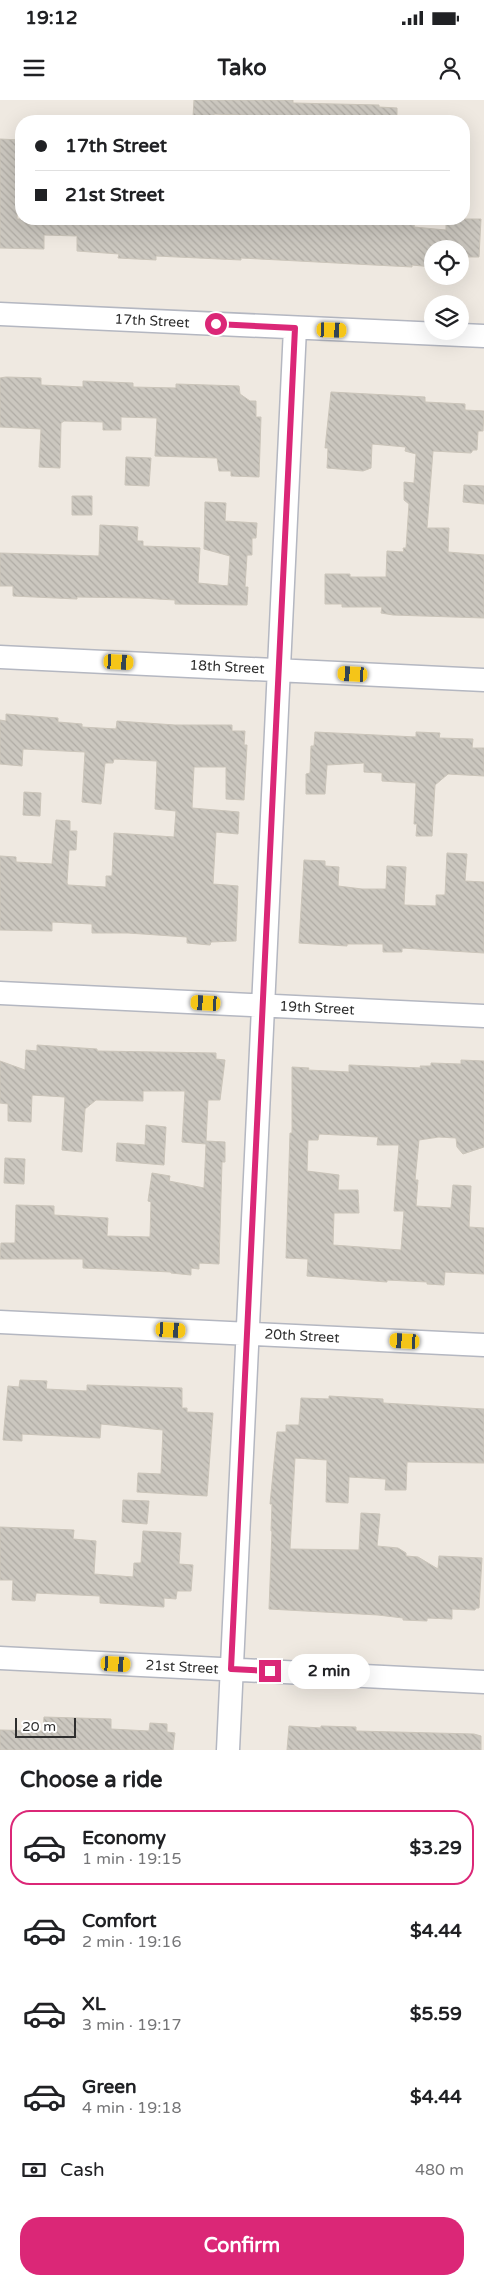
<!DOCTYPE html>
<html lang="en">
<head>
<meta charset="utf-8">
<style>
	:root { --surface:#fff; --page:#f6f6f6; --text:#202124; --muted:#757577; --line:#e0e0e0; --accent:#db2777 }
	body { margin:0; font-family:"Varela Round",sans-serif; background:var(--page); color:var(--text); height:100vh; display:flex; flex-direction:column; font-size:19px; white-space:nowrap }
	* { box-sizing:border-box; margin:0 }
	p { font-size:16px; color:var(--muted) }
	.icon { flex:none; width:28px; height:28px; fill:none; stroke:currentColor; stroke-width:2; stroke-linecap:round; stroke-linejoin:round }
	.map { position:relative; height:1650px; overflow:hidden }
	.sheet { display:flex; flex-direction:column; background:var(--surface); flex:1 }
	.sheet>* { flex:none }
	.top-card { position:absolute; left:15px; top:15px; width:455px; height:110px; border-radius:20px; box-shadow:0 5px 20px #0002; display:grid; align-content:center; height:110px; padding:0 20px; background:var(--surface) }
	.tools { position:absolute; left:424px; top:140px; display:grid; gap:10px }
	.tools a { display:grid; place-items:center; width:45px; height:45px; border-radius:50%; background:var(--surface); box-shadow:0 5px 20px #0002; font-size:25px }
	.scale { position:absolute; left:15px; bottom:12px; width:61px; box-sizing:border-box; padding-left:5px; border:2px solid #2e2e2e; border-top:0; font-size:14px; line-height:18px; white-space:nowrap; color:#2e2e2e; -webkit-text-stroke:4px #fff; paint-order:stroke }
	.end { position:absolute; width:22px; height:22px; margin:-11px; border:6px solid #db2777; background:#fff; box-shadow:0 0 0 2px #fff }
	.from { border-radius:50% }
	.bubble { position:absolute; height:35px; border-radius:18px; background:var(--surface); box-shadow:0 5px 20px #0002; font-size:16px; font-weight:700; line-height:35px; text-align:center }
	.car { position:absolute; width:15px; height:30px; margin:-15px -8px; border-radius:6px; box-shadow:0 0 4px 1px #0007; background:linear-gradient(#f5c518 24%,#345 0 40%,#f5c518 0 76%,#345 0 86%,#f5c518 0) }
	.top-card b { display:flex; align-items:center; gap:18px; height:48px; font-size:19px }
	.top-card b+b { border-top:1px solid var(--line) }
	.top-card i { width:12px; height:12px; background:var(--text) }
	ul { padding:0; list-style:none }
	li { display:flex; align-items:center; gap:15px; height:75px; margin:0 10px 8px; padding:0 10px; border:2px solid transparent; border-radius:20px }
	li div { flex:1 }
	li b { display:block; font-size:19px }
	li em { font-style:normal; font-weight:700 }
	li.on { border-color:var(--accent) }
	li>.icon { width:45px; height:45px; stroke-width:1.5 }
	h2 { padding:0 20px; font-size:22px; line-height:60px }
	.pay { display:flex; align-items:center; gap:12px; height:55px; padding:0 20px; font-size:19px }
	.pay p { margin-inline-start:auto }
	.action { display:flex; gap:10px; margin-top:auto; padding:10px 20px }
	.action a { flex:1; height:58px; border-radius:20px; background:var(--accent); color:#fff; font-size:20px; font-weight:700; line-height:58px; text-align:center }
	.status { display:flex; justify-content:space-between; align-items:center; height:35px; padding:0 25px; background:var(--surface); direction:ltr }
	.status svg { height:14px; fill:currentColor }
	header { display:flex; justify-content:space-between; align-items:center; height:65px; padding:0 20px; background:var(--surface); font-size:22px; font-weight:700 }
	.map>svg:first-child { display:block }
</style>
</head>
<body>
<div class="status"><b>19:12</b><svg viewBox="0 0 49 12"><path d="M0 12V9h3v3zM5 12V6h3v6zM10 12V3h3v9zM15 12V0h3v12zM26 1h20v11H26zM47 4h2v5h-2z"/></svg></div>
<header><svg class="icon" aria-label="menu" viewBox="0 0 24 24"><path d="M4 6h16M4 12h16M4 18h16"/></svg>Tako<svg class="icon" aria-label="person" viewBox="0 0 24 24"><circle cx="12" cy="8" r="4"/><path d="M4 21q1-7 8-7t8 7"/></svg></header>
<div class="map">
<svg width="484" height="1650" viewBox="0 0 484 1650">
	<defs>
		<pattern id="building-back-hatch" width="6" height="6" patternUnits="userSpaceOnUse" patternTransform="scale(1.25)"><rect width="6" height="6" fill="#cbc7bf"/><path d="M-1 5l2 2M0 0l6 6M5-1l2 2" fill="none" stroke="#afaba4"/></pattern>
	</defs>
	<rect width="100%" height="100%" fill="#efe9e1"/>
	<path fill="url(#building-back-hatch)" stroke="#cbc5ba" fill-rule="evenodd" d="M194 0H293V3L379 5V7L397 8V21H261V16L214 14V17H193Z
		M0 39 20 40 17 119H415L414 127 446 130V119H481L479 157H464V160H460V149H432V167L412 165V167L241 158V160L156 156V160L118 158 119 154 77 151V136L44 135V149L0 148Z
		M6 277 41 278V285L83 287V281L133 283V287L176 288V284L239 286 240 294 250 301H256V317H261L259 377 231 376V371H219L217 358 155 356 157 318 121 317V330H103V322L64 321 61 323 60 368 39 367 41 329 0 327V278Z
		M331 292 425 297V302L465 304V310L484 311 483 331H478L477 350H473L471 353 433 351 427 428H449L448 452 484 455V518L393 515 381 513 382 507H342V504H325V474H350V477H386L387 451 404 452 403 448H406L409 404 404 400V382L414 383 416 354 405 351 406 347 372 344 371 368 363 371 327 368 328 348H325Z
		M126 357 151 358 149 386 125 385Z
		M464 385 484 386V404L463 402Z
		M72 396H92V415H72Z
		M205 402 226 403 225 421 257 423 256 438H252V455H247L245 487H248L247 505 175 504V500L140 498 77 497V499L13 496V486H0V453L99 456 100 425 138 427 137 441H143V446L200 448 198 483 228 486 230 456 204 449Z
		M6 614 58 618V622L82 624V627L116 629 117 621 175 625H232V631H245L244 645H247L244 700 226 699V667H194L192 708 239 712 238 734 216 732 213 784 238 786 236 841 211 842 210 845 187 843V837L128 833H92V824L52 822V831L0 830V756L16 757V762L52 764 56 720 70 721V731H77L76 750H69L67 783 68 785 106 787V776H112L114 733 174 737 176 711 155 709 157 661 114 659 113 663H105L101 704 82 702 85 652 23 649 22 666 0 664V620L6 621Z
		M315 632 416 637V632L440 633 439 638 473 639 472 648H484V676L448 674 435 685 432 736H416L417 724H414L416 683 382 681V673L364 672V663L327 665 325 694H306V674L310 673 311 646H314Z
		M24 692 41 693 40 716 23 715Z
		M447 753 467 754 465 781 484 782V853L402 848V852H383V844H347V846L299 843 304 760 325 761V766L339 767 338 786 362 789H386L387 766 406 767 404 805 436 806V795H445Z
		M37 945 97 949V951L216 953V959L225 960 220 1000H208L206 1041 225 1042V1062H222L219 1164 199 1163V1169L191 1168V1175L171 1173V1172L83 1168V1159H0L1 1143H15L16 1105 54 1106V1115L108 1118 107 1136 150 1137 151 1102 148 1101 152 1073 170 1076 169 1081 204 1088 206 1044 182 1042 185 991H143V1001L96 1000 85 1009 82 1052 62 1050 65 997 32 995 31 1022 8 1021V1004L0 1003V961L25 970 26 950 37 951Z
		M461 960 484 961V1047L463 1054 457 1047 456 1038 439 1037 419 1040 415 1080H418L416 1106 451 1108 453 1085 471 1086 469 1127 484 1128V1174L445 1172 444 1185 427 1184V1182L387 1180V1182L307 1176 308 1159 286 1158 290 1033H292V967L309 968 308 970 349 972V965L421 968 420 966H431V963L461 964ZM319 1034 378 1037 377 1045H399L394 1111H404L401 1150 333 1145 334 1113H359L358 1090H338L339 1075 307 1071 308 1040H318Z
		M146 1025 166 1027 164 1065 116 1061 117 1043 145 1045Z
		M5 1058 25 1059 24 1084 4 1083Z
		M20 1280 47 1281 46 1289 87 1291V1285L182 1288V1308H187V1312L213 1313 207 1396 137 1392 138 1373 161 1374 163 1330 101 1324 100 1338 22 1334V1341L3 1340 8 1286 19 1287Z
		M329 1296 383 1299V1303L484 1309V1363L407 1362 406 1390H385L386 1379 349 1377 348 1403 326 1402 327 1360 295 1358 290 1449 359 1450 361 1413 380 1414 377 1446 398 1448 406 1453V1456L418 1457 438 1469 439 1456 482 1458 479 1508H476L475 1510 452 1509V1519L427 1518V1521L403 1520V1518L378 1515 269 1509 272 1431H271L272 1404H270L277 1332H286V1325H299L301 1298 329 1299Z
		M123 1400 149 1401 147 1424 122 1422Z
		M0 1427 74 1430 73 1439 96 1441 94 1474 133 1477 134 1463H141L143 1431 181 1433 179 1464 193 1465 191 1491H177L176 1499 164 1498V1507L100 1503V1496L36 1493 35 1501 12 1500 13 1480H0Z
		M44 1617 111 1619V1629L149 1631 150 1623 167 1624V1632L175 1633 173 1650H0V1630L43 1631Z
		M289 1626 321 1628V1626L356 1627V1631L474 1634 481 1636V1650H287Z"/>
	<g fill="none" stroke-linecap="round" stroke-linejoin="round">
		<defs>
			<path id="minor" d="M0 214 484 236
				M0 557 484 580
				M0 893 484 916
				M0 1222 484 1245
				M0 1558 484 1582
				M228 1650 295 228"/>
		</defs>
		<use href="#minor" stroke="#b4b7c1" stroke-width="25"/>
		<use href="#minor" stroke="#fff" stroke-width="22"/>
	</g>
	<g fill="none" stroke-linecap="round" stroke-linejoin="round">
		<path stroke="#db2777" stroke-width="6" d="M216 224 295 228 231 1569 270 1571"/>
	</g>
	<g text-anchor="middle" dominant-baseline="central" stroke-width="4" stroke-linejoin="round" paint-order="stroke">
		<g font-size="14" fill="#2e2e2e" stroke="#fff">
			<text transform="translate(152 221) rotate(3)">17th Street</text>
			<text transform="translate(227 567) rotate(3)">18th Street</text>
			<text transform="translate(317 908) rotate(3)">19th Street</text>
			<text transform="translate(302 1236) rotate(3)">20th Street</text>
			<text transform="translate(182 1567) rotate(3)">21st Street</text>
		</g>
	</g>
</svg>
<div class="tools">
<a><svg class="icon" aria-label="locate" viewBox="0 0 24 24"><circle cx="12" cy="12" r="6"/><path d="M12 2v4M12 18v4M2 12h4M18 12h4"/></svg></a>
<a><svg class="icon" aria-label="layers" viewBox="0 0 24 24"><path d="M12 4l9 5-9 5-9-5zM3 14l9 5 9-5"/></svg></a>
</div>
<div class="scale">20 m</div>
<i class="end from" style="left:216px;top:224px"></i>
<i class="end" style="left:270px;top:1571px"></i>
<div class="bubble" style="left:288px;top:1554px;width:82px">2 min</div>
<i class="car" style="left:332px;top:230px;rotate:92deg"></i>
<i class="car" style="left:119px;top:562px;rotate:93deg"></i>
<i class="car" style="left:353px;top:574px;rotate:273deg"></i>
<i class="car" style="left:206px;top:903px;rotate:273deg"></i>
<i class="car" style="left:171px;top:1230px;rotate:93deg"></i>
<i class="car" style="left:405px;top:1241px;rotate:273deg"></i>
<i class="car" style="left:116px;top:1564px;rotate:93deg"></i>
<div class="top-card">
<b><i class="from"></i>17th Street</b>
<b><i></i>21st Street</b>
</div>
</div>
<section class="sheet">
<h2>Choose a ride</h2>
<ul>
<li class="on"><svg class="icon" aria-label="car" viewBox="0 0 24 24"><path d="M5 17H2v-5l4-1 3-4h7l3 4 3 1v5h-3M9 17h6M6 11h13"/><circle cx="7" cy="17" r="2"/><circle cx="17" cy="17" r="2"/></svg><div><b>Economy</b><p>1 min · 19:15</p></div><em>$3.29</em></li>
<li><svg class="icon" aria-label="car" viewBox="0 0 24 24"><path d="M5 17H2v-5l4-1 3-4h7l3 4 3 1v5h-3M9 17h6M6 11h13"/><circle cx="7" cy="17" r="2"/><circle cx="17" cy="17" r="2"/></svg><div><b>Comfort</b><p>2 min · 19:16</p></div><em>$4.44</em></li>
<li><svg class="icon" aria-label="car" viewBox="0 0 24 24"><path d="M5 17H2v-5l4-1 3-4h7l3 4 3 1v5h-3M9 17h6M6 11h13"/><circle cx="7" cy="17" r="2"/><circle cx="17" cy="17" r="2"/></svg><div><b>XL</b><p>3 min · 19:17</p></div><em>$5.59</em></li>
<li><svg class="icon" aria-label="car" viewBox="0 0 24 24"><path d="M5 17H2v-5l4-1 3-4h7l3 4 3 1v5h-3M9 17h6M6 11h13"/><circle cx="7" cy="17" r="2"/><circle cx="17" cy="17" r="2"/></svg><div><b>Green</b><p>4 min · 19:18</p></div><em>$4.44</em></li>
</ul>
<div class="pay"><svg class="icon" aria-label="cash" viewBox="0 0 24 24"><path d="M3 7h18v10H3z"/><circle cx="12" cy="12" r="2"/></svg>Cash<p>480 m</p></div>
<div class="action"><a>Confirm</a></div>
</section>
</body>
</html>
